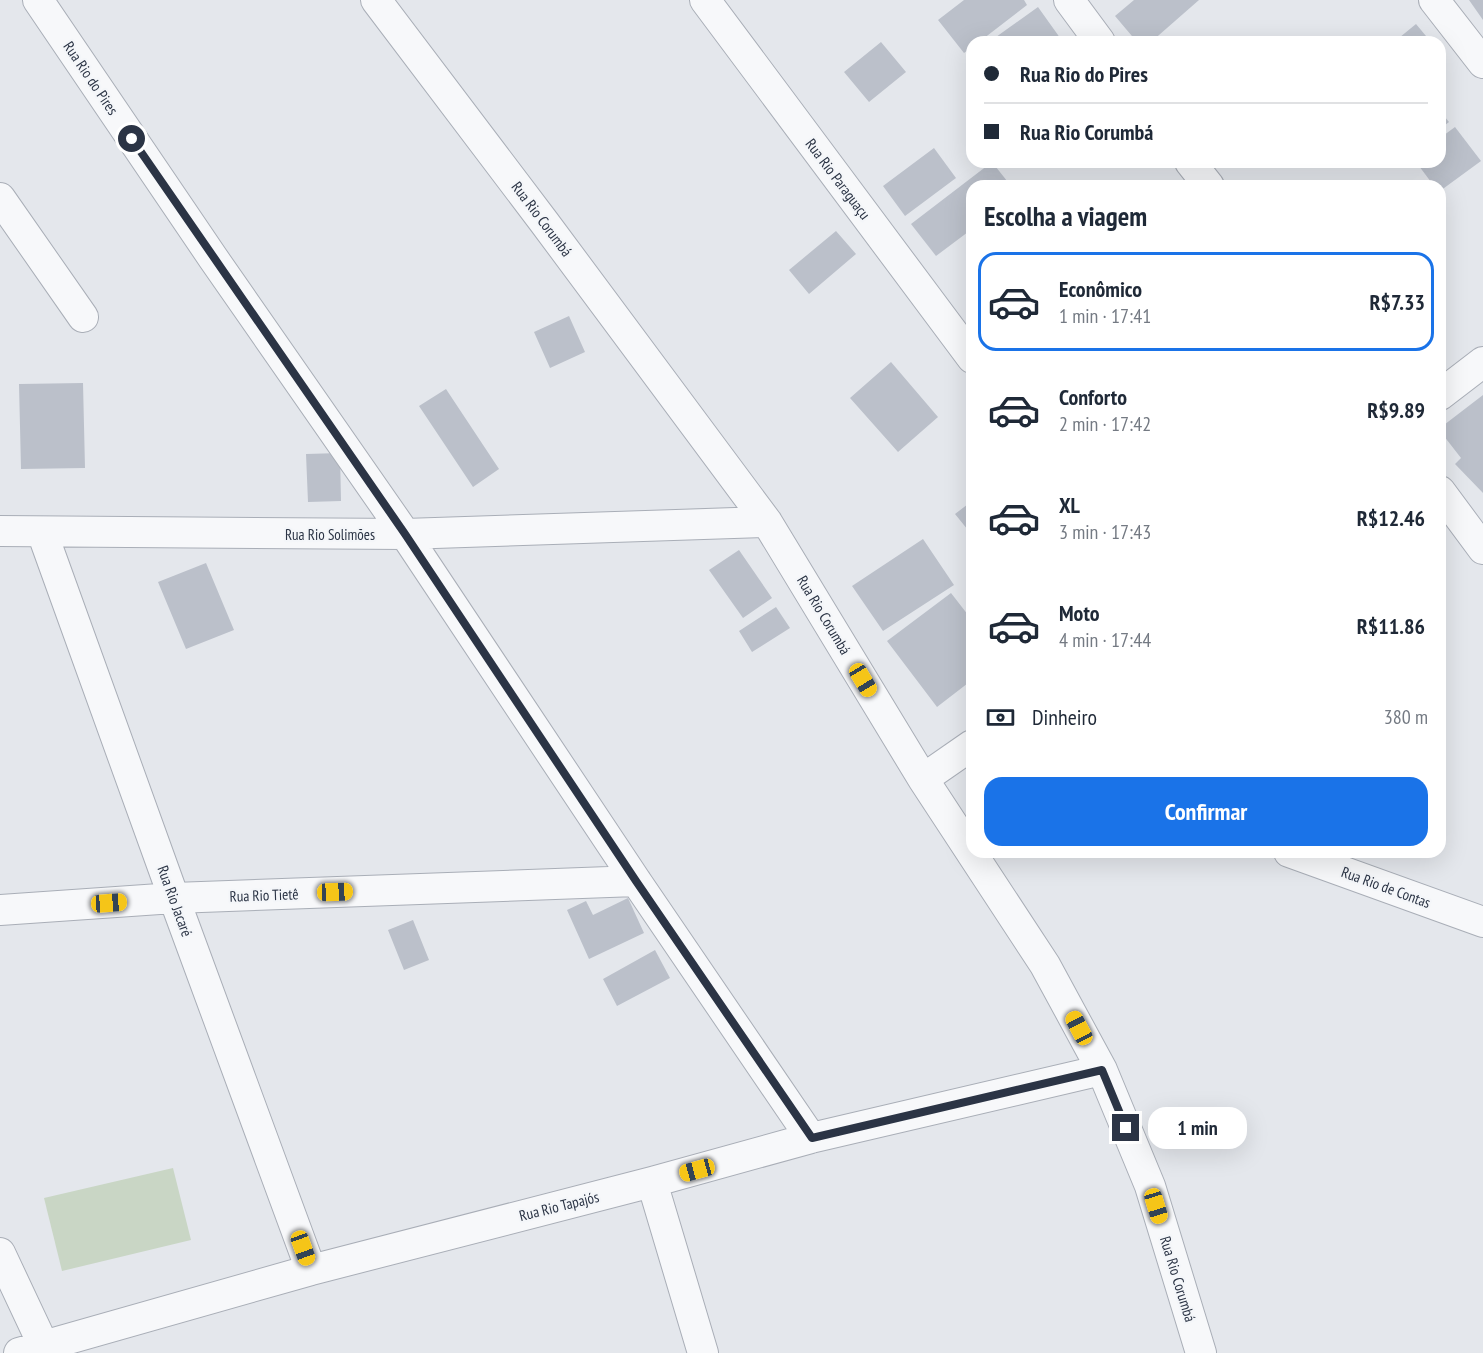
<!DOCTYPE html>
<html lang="pt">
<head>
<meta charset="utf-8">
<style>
	:root { --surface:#fff; --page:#f6f6f7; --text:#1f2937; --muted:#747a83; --line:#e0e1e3; --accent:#1a73e8 }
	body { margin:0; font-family:"PT Sans Narrow",sans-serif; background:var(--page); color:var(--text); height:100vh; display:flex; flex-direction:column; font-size:22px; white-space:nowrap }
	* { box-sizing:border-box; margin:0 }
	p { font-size:20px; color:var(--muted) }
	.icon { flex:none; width:33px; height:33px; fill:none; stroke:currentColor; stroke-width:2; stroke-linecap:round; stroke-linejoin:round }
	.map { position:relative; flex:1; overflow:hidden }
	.drawer { position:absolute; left:966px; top:180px; width:480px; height:678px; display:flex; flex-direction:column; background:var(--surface); border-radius:18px; box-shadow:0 6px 24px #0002 }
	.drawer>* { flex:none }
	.guide { position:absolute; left:966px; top:36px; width:480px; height:132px; border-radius:18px; box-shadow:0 6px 24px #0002; display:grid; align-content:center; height:132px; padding:0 18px; background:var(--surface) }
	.end { position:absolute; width:27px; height:27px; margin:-14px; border:8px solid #2b3445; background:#fff; box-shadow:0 0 0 3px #fff }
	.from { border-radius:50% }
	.bubble { position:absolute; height:42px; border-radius:18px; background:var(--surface); box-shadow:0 6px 24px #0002; font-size:20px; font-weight:700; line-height:42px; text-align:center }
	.car { position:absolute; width:18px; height:36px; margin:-18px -9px; border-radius:8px; box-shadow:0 0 4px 2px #0007; background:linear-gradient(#f5c518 24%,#345 0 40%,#f5c518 0 76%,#345 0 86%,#f5c518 0) }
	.guide b { display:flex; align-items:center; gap:21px; height:57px; font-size:22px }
	.guide b+b { border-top:2px solid var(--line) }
	.guide i { width:15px; height:15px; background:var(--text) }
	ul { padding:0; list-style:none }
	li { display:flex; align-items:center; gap:18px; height:99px; margin:0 12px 9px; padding:0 6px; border:3px solid transparent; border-radius:18px }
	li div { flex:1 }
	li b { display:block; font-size:22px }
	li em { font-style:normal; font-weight:700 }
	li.selected { border-color:var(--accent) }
	li>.icon { width:54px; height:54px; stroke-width:1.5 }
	h2 { padding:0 18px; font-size:27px; line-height:72px }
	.pay { display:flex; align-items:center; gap:15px; height:66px; padding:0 18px; font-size:22px }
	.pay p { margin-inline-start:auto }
	.action { display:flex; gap:12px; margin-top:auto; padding:12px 18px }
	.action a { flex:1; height:69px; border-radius:18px; background:var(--accent); color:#fff; font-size:24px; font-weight:700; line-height:69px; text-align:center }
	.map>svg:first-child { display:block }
</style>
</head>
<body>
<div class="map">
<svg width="1483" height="1353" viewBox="0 0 1483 1353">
	<rect width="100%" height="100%" fill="#e4e7ec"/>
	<path fill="#c9d6c5" d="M173 1168 191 1240 62 1271 44 1198Z"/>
	<path fill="#bbc0ca" d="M964 0H1024L1027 5 979 42H972V47L964 53 938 20Z
		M1134 0H1199L1151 42H1137L1115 16Z
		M1469 0H1483V20Z
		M1038 7 1063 42H989Z
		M1416 24 1431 42H1394Z
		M881 42 906 72 869 102 844 72Z
		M1440 111 1449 122 1440 129Z
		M1455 127 1481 161 1440 191V186H1434L1416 162H1440V138Z
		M934 148 956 178 905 216 883 186Z
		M992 162 1011 186H972V229L936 256 911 224Z
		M836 231 856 254 809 294 789 270Z
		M569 316 585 352 550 368 534 332Z
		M891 362 938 417 898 452 850 398Z
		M83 383 85 468 21 469 19 384Z
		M446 389 499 469 473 487 419 406Z
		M1483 395V493L1455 464 1461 458 1440 431V428Z
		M340 453 341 501 308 502 306 454Z
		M972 501V535L955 514Z
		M923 539 954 585 883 631 852 586Z
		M739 550 772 598 743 618 709 570Z
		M206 563 234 630 186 649 158 582Z
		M951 593 972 620V680L937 707 887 641Z
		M776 607 790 628 752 652 739 631Z
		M628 898 644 933 589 959 567 910 586 901 593 915Z
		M413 920 429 960 404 970 388 930Z
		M655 950 670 978 617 1006 603 979Z"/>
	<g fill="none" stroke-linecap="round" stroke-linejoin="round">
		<defs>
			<path id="minor" d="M38 0 213 258 405 534 636 881 811 1138
				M376 0 544 222 767 522 923 779 1045 965 1102 1070 1150 1186 1201 1353
				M705 0 972 358
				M1069 0 1100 42
				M1434 0 1483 63
				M1190 162 1209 186
				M0 198 83 317
				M1440 395 1483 362
				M1440 491 1483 549
				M0 531 405 534 767 522
				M42 532 174 898 311 1270
				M923 779 972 745
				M1289 852 1483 922
				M0 910 174 898 636 881
				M652 1182 703 1353
				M0 1253 47 1353
				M19 1353 311 1270 652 1182 811 1138 1102 1070"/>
		</defs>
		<use href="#minor" stroke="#a9aeb7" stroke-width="32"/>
		<use href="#minor" stroke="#f7f8fa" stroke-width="30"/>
	</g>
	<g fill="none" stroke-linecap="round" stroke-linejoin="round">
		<path stroke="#2b3445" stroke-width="8" d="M132 139 405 534 636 881 812 1138 1102 1070 1126 1128"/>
	</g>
	<g text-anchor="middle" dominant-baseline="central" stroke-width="4.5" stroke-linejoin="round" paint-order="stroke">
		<g font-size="15" fill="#2b3445" stroke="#f4f6f9">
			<text transform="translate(91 78) rotate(56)">Rua Rio do Pires</text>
			<text transform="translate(838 179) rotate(53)">Rua Rio Paraguaçu</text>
			<text transform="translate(542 219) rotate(53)">Rua Rio Corumbá</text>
			<text x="330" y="534">Rua Rio Solimões</text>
			<text transform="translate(824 615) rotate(59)">Rua Rio Corumbá</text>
			<text transform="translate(1386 887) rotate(20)">Rua Rio de Contas</text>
			<text transform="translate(264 895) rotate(-2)">Rua Rio Tietê</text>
			<text transform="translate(175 901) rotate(70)">Rua Rio Jacaré</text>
			<text transform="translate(559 1206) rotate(-14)">Rua Rio Tapajós</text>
			<text transform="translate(1178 1279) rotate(73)">Rua Rio Corumbá</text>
		</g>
	</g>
</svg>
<i class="end from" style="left:132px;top:139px"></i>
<i class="end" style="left:1126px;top:1128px"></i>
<div class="bubble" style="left:1148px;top:1107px;width:99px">1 min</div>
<i class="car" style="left:863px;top:680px;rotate:149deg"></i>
<i class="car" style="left:335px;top:892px;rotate:88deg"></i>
<i class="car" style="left:109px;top:903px;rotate:86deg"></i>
<i class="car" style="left:1079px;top:1028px;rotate:332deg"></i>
<i class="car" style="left:697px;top:1170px;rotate:255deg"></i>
<i class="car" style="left:1156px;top:1206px;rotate:163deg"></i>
<i class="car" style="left:303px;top:1248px;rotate:160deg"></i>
<div class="guide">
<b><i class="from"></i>Rua Rio do Pires</b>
<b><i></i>Rua Rio Corumbá</b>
</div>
<section class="drawer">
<h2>Escolha a viagem</h2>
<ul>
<li class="selected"><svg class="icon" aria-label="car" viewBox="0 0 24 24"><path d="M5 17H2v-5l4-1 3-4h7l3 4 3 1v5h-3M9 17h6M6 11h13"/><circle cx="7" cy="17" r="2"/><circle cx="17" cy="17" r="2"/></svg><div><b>Econômico</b><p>1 min · 17:41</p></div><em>R$7.33</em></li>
<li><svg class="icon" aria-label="car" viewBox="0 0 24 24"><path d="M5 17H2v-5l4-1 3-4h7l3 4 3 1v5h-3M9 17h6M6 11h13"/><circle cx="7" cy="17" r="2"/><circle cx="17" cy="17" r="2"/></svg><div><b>Conforto</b><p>2 min · 17:42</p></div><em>R$9.89</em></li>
<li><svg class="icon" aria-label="car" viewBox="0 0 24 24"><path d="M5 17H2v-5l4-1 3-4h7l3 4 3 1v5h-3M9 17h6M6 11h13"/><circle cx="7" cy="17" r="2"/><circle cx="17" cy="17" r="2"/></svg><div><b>XL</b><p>3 min · 17:43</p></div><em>R$12.46</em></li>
<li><svg class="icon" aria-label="car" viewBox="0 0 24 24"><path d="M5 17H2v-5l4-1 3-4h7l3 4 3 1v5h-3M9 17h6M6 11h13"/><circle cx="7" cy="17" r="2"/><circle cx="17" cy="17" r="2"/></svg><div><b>Moto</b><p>4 min · 17:44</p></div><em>R$11.86</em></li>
</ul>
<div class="pay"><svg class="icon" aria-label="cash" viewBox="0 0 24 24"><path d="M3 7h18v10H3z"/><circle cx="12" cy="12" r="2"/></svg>Dinheiro<p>380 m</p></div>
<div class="action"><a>Confirmar</a></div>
</section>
</div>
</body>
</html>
